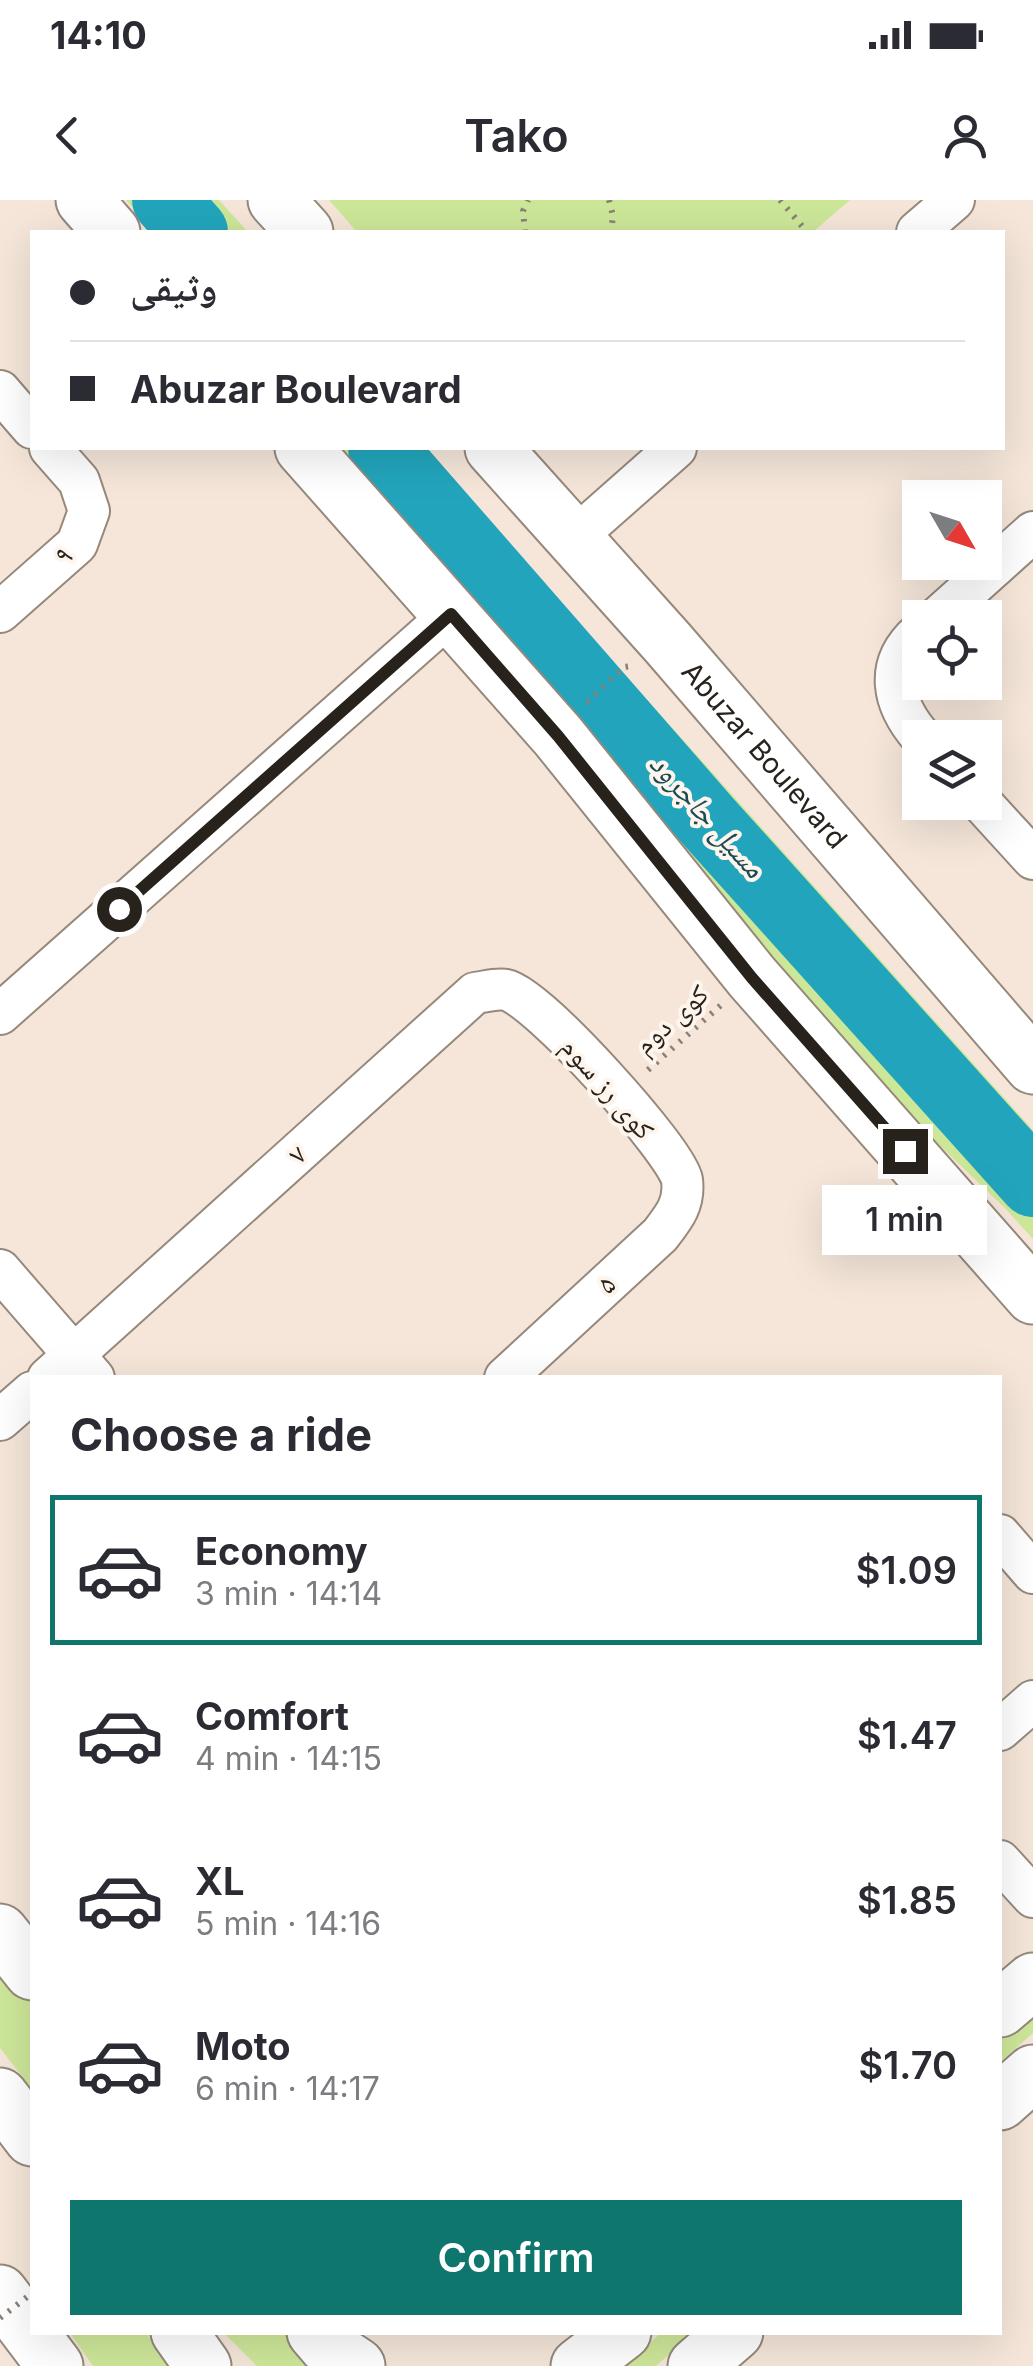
<!DOCTYPE html>
<html lang="en">
<head>
<meta charset="utf-8">
<style>
	:root { --surface:#fff; --page:#f2f2f3; --text:#2b2b33; --muted:#7c7c81; --line:#e1e1e2; --accent:#0f766e }
	body { margin:0; font-family:Inter,"Noto Naskh Arabic",sans-serif; background:var(--page); color:var(--text); height:100vh; display:flex; flex-direction:column; font-size:38px; white-space:nowrap }
	* { box-sizing:border-box; margin:0 }
	p { font-size:32px; color:var(--muted) }
	.icon { flex:none; width:55px; height:55px; fill:none; stroke:currentColor; stroke-width:2; stroke-linecap:round; stroke-linejoin:round }
	.map { position:relative; flex:1; overflow:hidden }
	.sheet { position:absolute; left:30px; top:1175px; width:972px; height:960px; display:flex; flex-direction:column; background:var(--surface); border-radius:0px; box-shadow:0 10px 40px #0002 }
	.sheet>* { flex:none }
	.top-card { position:absolute; left:30px; top:30px; width:975px; height:220px; border-radius:0px; box-shadow:0 10px 40px #0002; display:grid; align-content:center; height:220px; padding:0 40px; background:var(--surface) }
	.needle { width:65px; rotate:129deg }
	.fabs { position:absolute; left:902px; top:280px; display:grid; gap:20px }
	.fabs a { display:grid; place-items:center; width:100px; height:100px; border-radius:0px; background:var(--surface); box-shadow:0 10px 40px #0002; font-size:50px }
	.end { position:absolute; width:45px; height:45px; margin:-22px; border:12px solid #28221d; background:#fff; box-shadow:0 0 0 5px #fff }
	.from { border-radius:50% }
	.bubble { position:absolute; height:70px; border-radius:0px; background:var(--surface); box-shadow:0 10px 40px #0002; font-size:32px; font-weight:600; line-height:70px; text-align:center }
	.top-card b { display:flex; align-items:center; gap:35px; height:95px; font-size:38px }
	.top-card b+b { border-top:2px solid var(--line) }
	.top-card i { width:25px; height:25px; background:var(--text) }
	ul { padding:0; list-style:none }
	li { display:flex; align-items:center; gap:30px; height:150px; margin:0 20px 15px; padding:0 20px; border:5px solid transparent; border-radius:0px }
	li div { flex:1 }
	li b { display:block; font-size:38px }
	li em { font-style:normal; font-weight:600 }
	li.current { border-color:var(--accent) }
	li>.icon { width:90px; height:90px; stroke-width:1.5 }
	h2 { padding:0 40px; font-size:45px; line-height:120px }
	.primary-button { display:flex; gap:20px; margin-top:auto; padding:20px 40px }
	.primary-button a { flex:1; height:115px; border-radius:0px; background:var(--accent); color:#fff; font-size:40px; font-weight:600; line-height:115px; text-align:center }
	.status { display:flex; justify-content:space-between; align-items:center; height:70px; padding:0 50px; background:var(--surface); direction:ltr }
	.status svg { height:28px; fill:currentColor }
	header { display:flex; justify-content:space-between; align-items:center; height:130px; padding:0 40px; background:var(--surface); font-size:45px; font-weight:600 }
	.map>svg:first-child { display:block }
</style>
</head>
<body>
<div class="status"><b>14:10</b><svg viewBox="0 0 49 12"><path d="M0 12V9h3v3zM5 12V6h3v6zM10 12V3h3v9zM15 12V0h3v12zM26 1h20v11H26zM47 4h2v5h-2z"/></svg></div>
<header><svg class="icon" aria-label="back" viewBox="0 0 24 24"><path d="M15 5l-7 7 7 7"/></svg>Tako<svg class="icon" aria-label="person" viewBox="0 0 24 24"><circle cx="12" cy="8" r="4"/><path d="M4 21q1-7 8-7t8 7"/></svg></header>
<div class="map">
<svg width="1033" height="2166" viewBox="0 0 1033 2166">
	<rect width="100%" height="100%" fill="#f5e6d9"/>
	<path fill="#cde799" d="M126 0H219L248 32H153Z
		M329 0H850L813 32H357Z
		M318 248H427L579 424 1033 930V1039L1005 1008 868 877Z
		M0 1753 32 1794V1889L0 1848Z
		M1033 1811V1833L1000 1862V1839Z
		M70 2133H146L170 2166H93Z
		M224 2133H294L319 2166H257Z
		M661 2133H693L656 2166H623Z"/>
	<g fill="none" stroke-linecap="round" stroke-linejoin="round">
		<path stroke="#22a5bc" stroke-width="68" d="M166 0 194 32
			M382 248 707 620 1033 983"/>
		<defs>
			<path id="street" d="M917 32 954 0
				M0 191 32 228
				M573 339 676 248
				M0 412 77 344 89 311 79 281 50 248
				M937 418 1033 332
				M920 432C883 465 892 504 922 538
				M981 602 1033 659
				M0 814 451 414
				M0 1070 94 1178
				M48 1178 475 793C484 792 497 788 506 790 536 795 677 951 682 980 685 1004 674 1017 660 1035L505 1178
				M0 1220 32 1192
				M1000 1335 1033 1373
				M1000 1530 1033 1501
				M1000 1661 1033 1697"/>
			<g id="secondary">
				<path d="M84 0 112 32"/>
				<path d="M276 0 305 32"/>
				<path d="M303 248 558 536 752 777 1033 1096"/>
				<path id="s1" d="M493 248 667 442 1033 866"/>
				<path d="M0 1732 32 1772"/>
				<path d="M315 2132 327 2146 357 2166"/>
			</g>
			<path id="primary" d="M1000 1809 1033 1781
				M1000 1902 1033 1873
				M579 2166 623 2132
				M696 2166 735 2132"/>
			<path id="highway" d="M0 1896 32 1938
				M0 2093 55 2166
				M179 2132 203 2166"/>
		</defs>
		<use href="#street" stroke="#96897c" stroke-width="44"/>
		<use href="#secondary" stroke="#96897c" stroke-width="59"/>
		<use href="#primary" stroke="#96897c" stroke-width="59"/>
		<use href="#highway" stroke="#96897c" stroke-width="59"/>
		<path stroke="#8b8077" stroke-width="6" stroke-dasharray="2.5 8" stroke-linecap="butt" d="M609 0 613 16 611 32
			M780 0 807 32
			M525 32 523 11 528 0
			M587 502 624 467 631 466
			M648 870 721 805"/>
		<use href="#street" stroke="#fff" stroke-width="40"/>
		<use href="#secondary" stroke="#fff" stroke-width="55"/>
		<use href="#primary" stroke="#fff" stroke-width="55"/>
		<use href="#highway" stroke="#fff" stroke-width="55"/>
		<path stroke="#8b8077" stroke-width="6" stroke-dasharray="2.5 8" stroke-linecap="butt" d="M0 2118 32 2093"/>
	</g>
	<g fill="none" stroke-linecap="round" stroke-linejoin="round">
		<path stroke="#28221d" stroke-width="12" d="M119 709 451 414 558 536 752 778 905 951"/>
	</g>
	<g text-anchor="middle" dominant-baseline="central" stroke-width="8" stroke-linejoin="round" paint-order="stroke">
		<g font-size="28" fill="#28221d" stroke="#fef5ed">
			<text transform="translate(63 355) rotate(-43)">۹</text>
			<text stroke="none"><textPath href="#s1" startOffset="410">Abuzar Boulevard</textPath></text>
			<text transform="translate(671 819) rotate(-42)">کوی دوم</text>
			<text transform="translate(608 888) rotate(49)">کوی رز سوم</text>
			<text transform="translate(297 954) rotate(-42)">۷</text>
			<text transform="translate(606 1084) rotate(-43)">۵</text>
		</g>
		<g font-size="30" font-style="italic" fill="#194c56" stroke="#fef5ed">
			<text transform="translate(708 615) rotate(48)">مسیل جاجرود</text>
		</g>
	</g>
</svg>
<div class="fabs">
<a><svg class="needle" viewBox="-14 -14 28 28"><path d="M0-13l5 13h-10z" fill="#e53935"/><path d="M0 13l5-13h-10z" fill="#7c7c81"/></svg></a>
<a><svg class="icon" aria-label="locate" viewBox="0 0 24 24"><circle cx="12" cy="12" r="6"/><path d="M12 2v4M12 18v4M2 12h4M18 12h4"/></svg></a>
<a><svg class="icon" aria-label="layers" viewBox="0 0 24 24"><path d="M12 4l9 5-9 5-9-5zM3 14l9 5 9-5"/></svg></a>
</div>
<i class="end from" style="left:119px;top:709px"></i>
<i class="end" style="left:905px;top:951px"></i>
<div class="bubble" style="left:822px;top:985px;width:165px">1 min</div>
<div class="top-card">
<b><i class="from"></i>وثیقی</b>
<b><i></i>Abuzar Boulevard</b>
</div>
<section class="sheet">
<h2>Choose a ride</h2>
<ul>
<li class="current"><svg class="icon" aria-label="car" viewBox="0 0 24 24"><path d="M5 17H2v-5l4-1 3-4h7l3 4 3 1v5h-3M9 17h6M6 11h13"/><circle cx="7" cy="17" r="2"/><circle cx="17" cy="17" r="2"/></svg><div><b>Economy</b><p>3 min · 14:14</p></div><em>$1.09</em></li>
<li><svg class="icon" aria-label="car" viewBox="0 0 24 24"><path d="M5 17H2v-5l4-1 3-4h7l3 4 3 1v5h-3M9 17h6M6 11h13"/><circle cx="7" cy="17" r="2"/><circle cx="17" cy="17" r="2"/></svg><div><b>Comfort</b><p>4 min · 14:15</p></div><em>$1.47</em></li>
<li><svg class="icon" aria-label="car" viewBox="0 0 24 24"><path d="M5 17H2v-5l4-1 3-4h7l3 4 3 1v5h-3M9 17h6M6 11h13"/><circle cx="7" cy="17" r="2"/><circle cx="17" cy="17" r="2"/></svg><div><b>XL</b><p>5 min · 14:16</p></div><em>$1.85</em></li>
<li><svg class="icon" aria-label="car" viewBox="0 0 24 24"><path d="M5 17H2v-5l4-1 3-4h7l3 4 3 1v5h-3M9 17h6M6 11h13"/><circle cx="7" cy="17" r="2"/><circle cx="17" cy="17" r="2"/></svg><div><b>Moto</b><p>6 min · 14:17</p></div><em>$1.70</em></li>
</ul>
<div class="primary-button"><a>Confirm</a></div>
</section>
</div>
</body>
</html>
